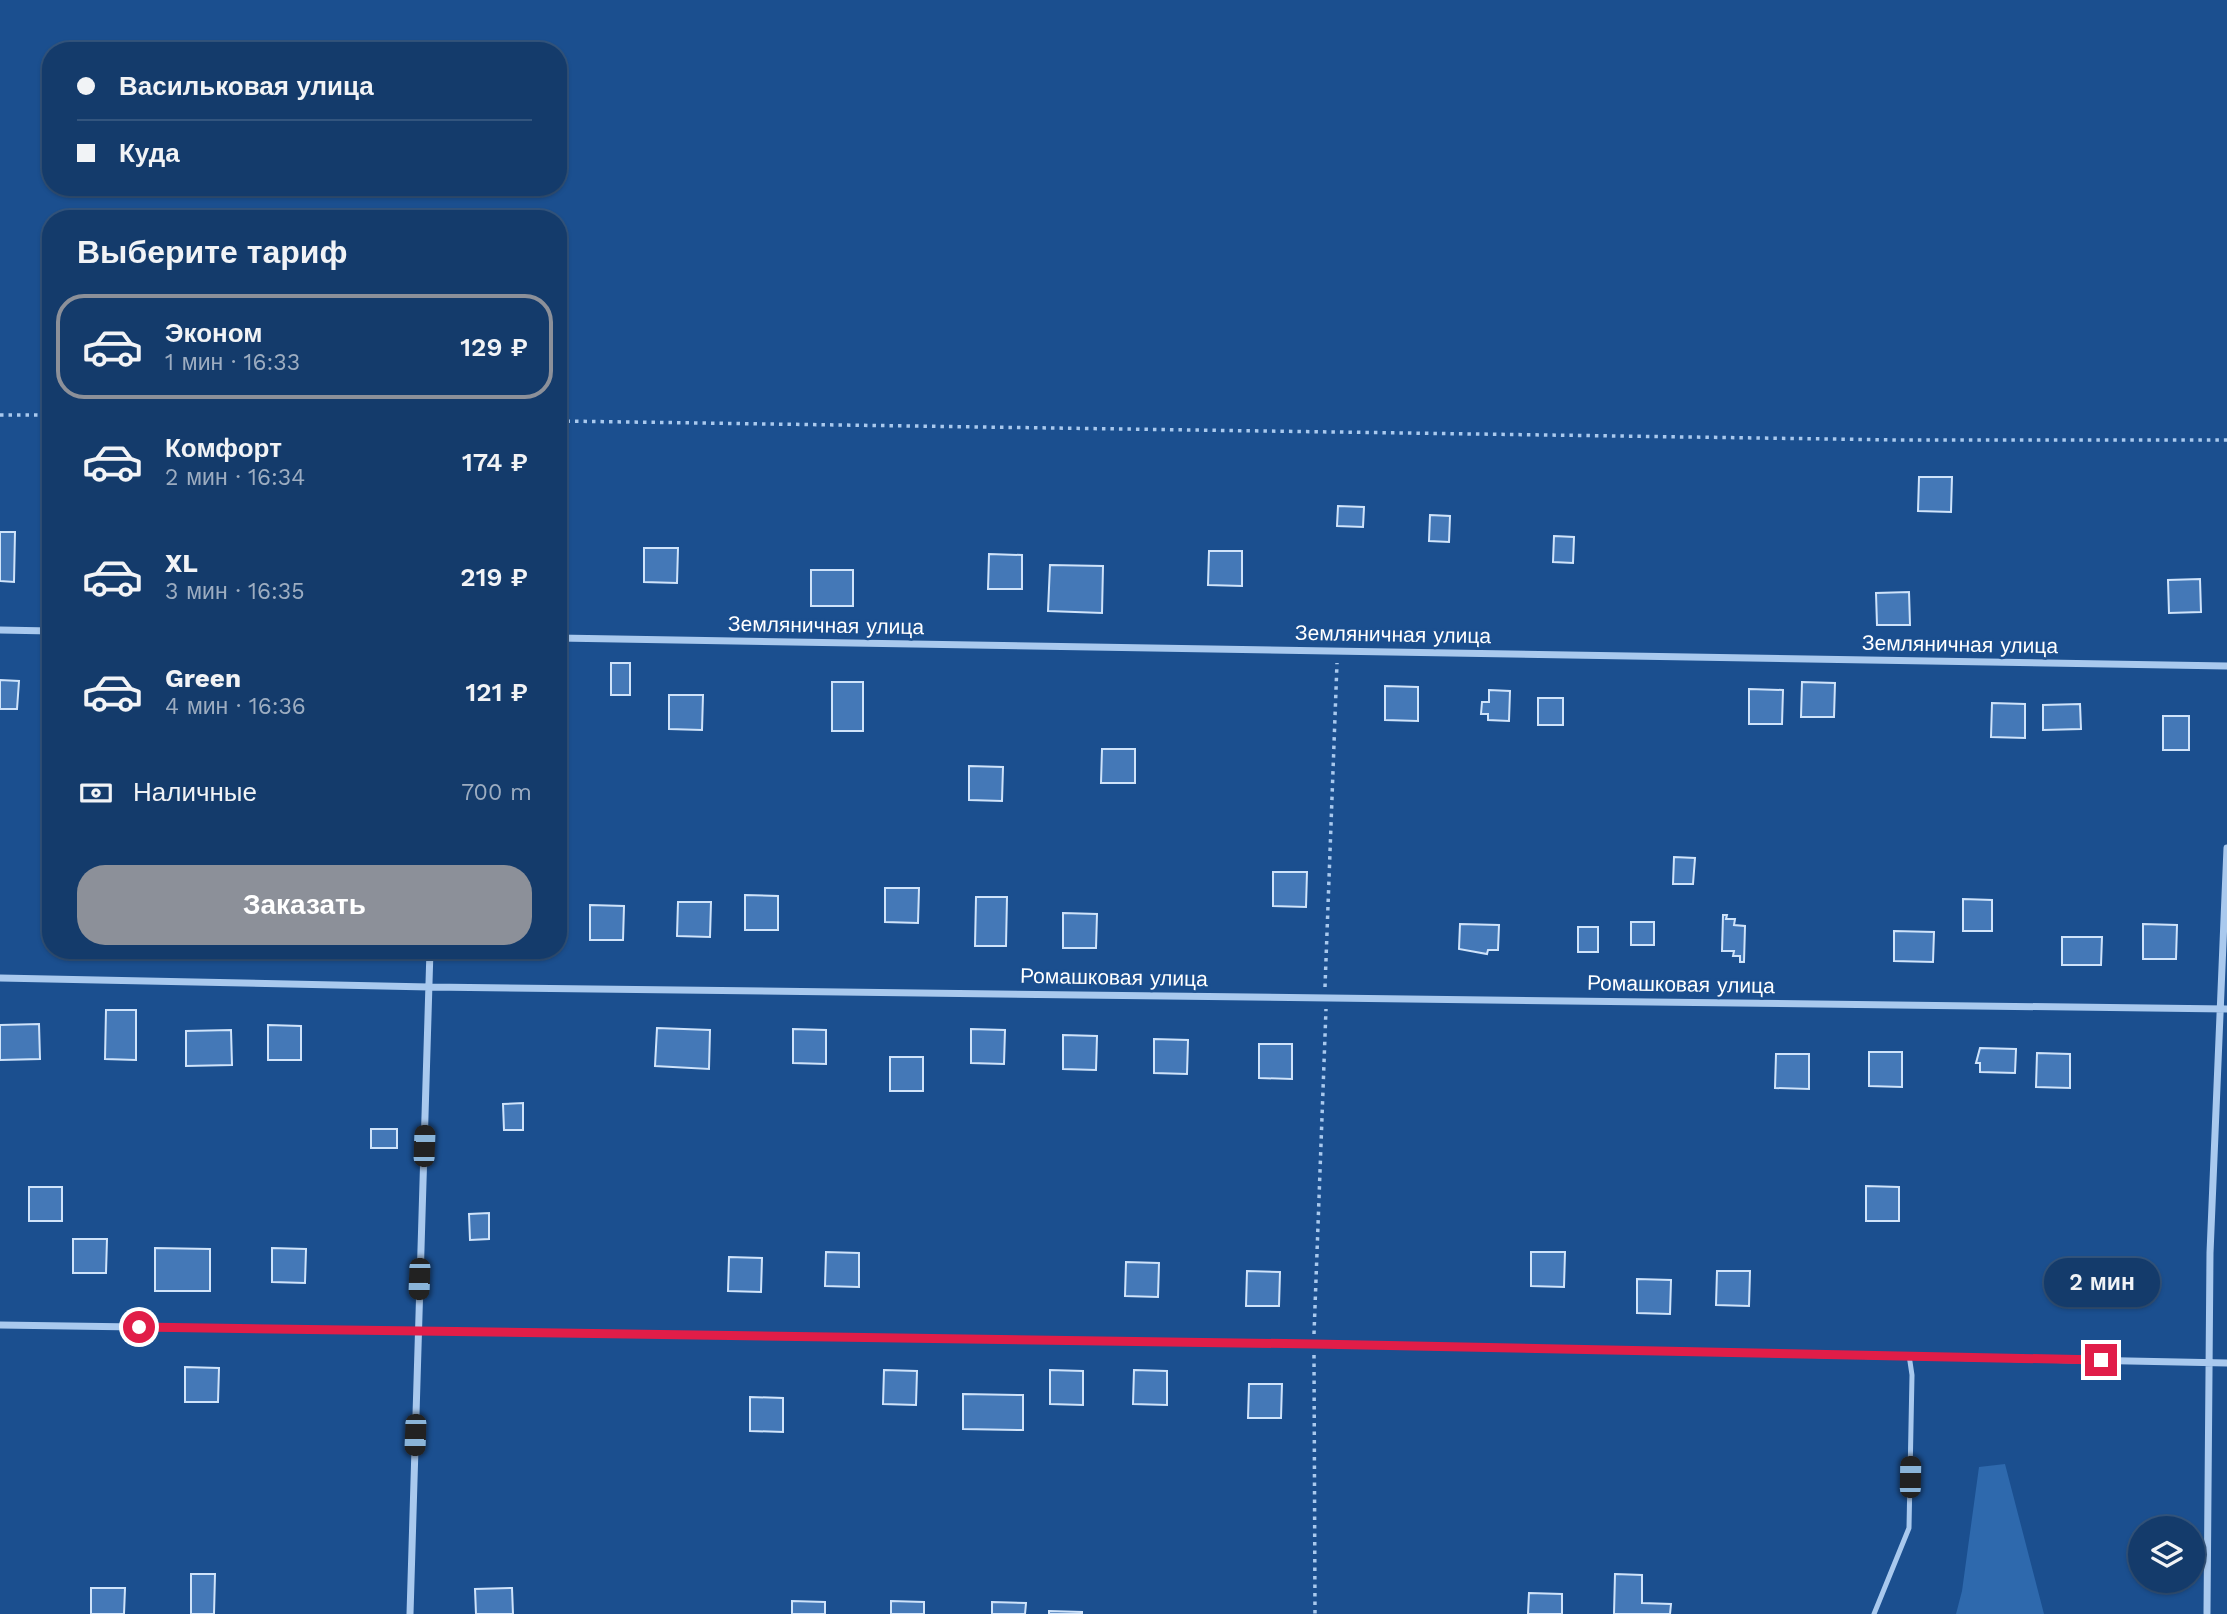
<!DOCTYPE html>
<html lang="ru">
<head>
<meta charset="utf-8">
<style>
	:root { --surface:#143b6b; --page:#214673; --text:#f1f3f6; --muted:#9dadc1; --line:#33557e; --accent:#8c9099 }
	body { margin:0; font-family:"Work Sans",sans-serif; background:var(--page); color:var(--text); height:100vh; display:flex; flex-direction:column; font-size:26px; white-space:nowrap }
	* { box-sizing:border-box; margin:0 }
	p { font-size:23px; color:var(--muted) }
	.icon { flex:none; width:38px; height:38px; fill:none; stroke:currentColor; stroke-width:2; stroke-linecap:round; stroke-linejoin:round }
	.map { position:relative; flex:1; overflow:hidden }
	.panel { position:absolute; left:42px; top:210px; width:525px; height:749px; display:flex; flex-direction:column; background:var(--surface); border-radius:28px; box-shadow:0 2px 5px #0004,0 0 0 2px var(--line) }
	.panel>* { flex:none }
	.top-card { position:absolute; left:42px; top:42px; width:525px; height:154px; border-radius:28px; box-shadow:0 2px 5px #0004,0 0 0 2px var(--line); display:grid; align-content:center; height:154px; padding:0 35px; background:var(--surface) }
	.buttons { position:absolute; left:2128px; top:1516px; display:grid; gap:14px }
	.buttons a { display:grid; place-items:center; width:77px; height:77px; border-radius:50%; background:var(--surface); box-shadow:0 2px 5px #0004,0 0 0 2px var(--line); font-size:35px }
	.end { position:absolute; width:32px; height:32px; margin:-16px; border:9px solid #e11d48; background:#fff; box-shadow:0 0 0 4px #fff }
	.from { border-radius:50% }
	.bubble { position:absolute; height:49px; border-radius:24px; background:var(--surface); box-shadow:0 2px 5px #0004,0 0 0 2px var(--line); font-size:23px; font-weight:600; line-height:49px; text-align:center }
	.car { position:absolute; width:21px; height:42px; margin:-21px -10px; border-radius:9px; box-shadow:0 0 5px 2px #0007; background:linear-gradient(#222 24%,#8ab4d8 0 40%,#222 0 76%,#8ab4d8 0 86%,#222 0) }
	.top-card b { display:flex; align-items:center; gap:24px; height:66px; font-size:26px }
	.top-card b+b { border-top:2px solid var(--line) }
	.top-card i { width:18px; height:18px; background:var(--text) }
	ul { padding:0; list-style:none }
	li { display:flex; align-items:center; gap:21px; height:105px; margin:0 14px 10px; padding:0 21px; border:4px solid transparent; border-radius:28px }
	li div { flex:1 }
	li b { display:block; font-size:26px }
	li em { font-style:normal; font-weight:600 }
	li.selected { border-color:var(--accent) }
	li>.icon { width:63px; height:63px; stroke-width:1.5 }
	h2 { padding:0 35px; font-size:32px; line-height:84px }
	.pay { display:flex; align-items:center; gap:18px; height:77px; padding:0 35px; font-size:26px }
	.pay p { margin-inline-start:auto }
	.primary-button { display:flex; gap:14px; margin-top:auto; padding:14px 35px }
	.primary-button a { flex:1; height:80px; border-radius:28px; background:var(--accent); color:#fff; font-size:28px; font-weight:600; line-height:80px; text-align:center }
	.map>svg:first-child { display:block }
</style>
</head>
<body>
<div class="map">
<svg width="2227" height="1614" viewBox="0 0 2227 1614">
	<rect width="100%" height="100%" fill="#1b4f8f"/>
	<path fill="#2e69ad" d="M2005 1464 2044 1614H1956L1962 1591 1979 1467Z"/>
	<path fill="#4478b7" stroke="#cfe3fa" stroke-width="2" d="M1919 477H1952L1951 512 1918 511Z
		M1338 506 1364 507 1363 527 1337 526Z
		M1430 515 1450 516 1449 542 1429 541Z
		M0 532H15L14 582 0 581Z
		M1554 536 1574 537 1573 563 1553 562Z
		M644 548H678L677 583 644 582Z
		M1209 551H1242V586L1208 585Z
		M989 554 1022 555V589H988Z
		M1050 565 1103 566 1102 613 1048 611Z
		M811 570H853V606H811Z
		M2200 579 2201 612 2169 613 2168 580Z
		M1909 592 1910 625H1877L1876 593Z
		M611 663H630V695H611Z
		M0 680 19 681 17 709H0Z
		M832 682H863V731H832Z
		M1802 682 1835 683 1834 717H1801Z
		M1385 686 1418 687V721L1385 720Z
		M1749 689 1783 690 1782 724H1749Z
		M1489 690 1510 691 1509 721 1488 720V714H1481L1482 702H1489Z
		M669 695H703L702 730 669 729Z
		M1538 698H1563V725H1538Z
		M1992 703 2025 704V738L1991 737Z
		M2080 704 2081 729 2043 730V705Z
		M2163 716H2189V750H2163Z
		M1102 749H1135V783H1101Z
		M969 766 1003 767 1002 801 969 800Z
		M1674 857 1695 858 1693 884H1673Z
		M1273 872H1307L1306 907 1273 906Z
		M885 888H919L918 923 885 922Z
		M745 895 778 896V930H745Z
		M976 897H1007L1006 946H975Z
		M1963 899 1992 900V931H1963Z
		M678 902H711L710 937 677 936Z
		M590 905 624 906 623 940H590Z
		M1063 913 1097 914 1096 948H1063Z
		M1723 915H1727L1726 919H1735L1734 925 1745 926 1744 962H1740V956H1733L1734 951H1722Z
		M1631 922H1654V945H1631Z
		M1460 924 1499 925 1498 950H1488L1487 954 1459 949Z
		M2143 924 2177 925 2176 959H2143Z
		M1578 927H1598V952H1578Z
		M1894 931 1934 932 1933 962 1894 961Z
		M2062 937H2102L2101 965H2062Z
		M106 1010H136V1060L105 1059Z
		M39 1024 40 1059 0 1060V1025Z
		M268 1025 301 1026V1060H268Z
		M657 1028 710 1030 709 1069 655 1066Z
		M793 1029 826 1030V1064L793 1063Z
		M971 1029 1005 1030 1004 1064 971 1063Z
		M231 1030 232 1065 186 1066V1031Z
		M1063 1035 1097 1036 1096 1070 1063 1069Z
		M1154 1039 1188 1040 1187 1074 1154 1073Z
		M1259 1044H1292V1079L1259 1078Z
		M1980 1048 2016 1049 2015 1073 1980 1072V1063H1976Z
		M1869 1052H1902V1087L1869 1086Z
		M2037 1053 2070 1054V1088L2036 1087Z
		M1776 1054H1809V1089L1775 1088Z
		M890 1057H923V1091H890Z
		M523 1103V1130H504L503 1104Z
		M371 1129H397V1148H371Z
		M1866 1186 1899 1187V1221H1866Z
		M29 1187H62V1221H29Z
		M489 1213V1239L470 1240 469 1214Z
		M73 1239H107L106 1273H73Z
		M155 1248 210 1249V1291H155Z
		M272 1248 306 1249 305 1283 272 1282Z
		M826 1252 859 1253V1287L825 1286Z
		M1531 1252H1565L1564 1287 1531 1286Z
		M729 1257 762 1258 761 1292 728 1291Z
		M1126 1262 1159 1263 1158 1297 1125 1296Z
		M1247 1271 1280 1272 1279 1306H1246Z
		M1717 1271H1750L1749 1306 1716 1305Z
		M1637 1279 1671 1280 1670 1314 1637 1313Z
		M185 1367 219 1368 218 1402H185Z
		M884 1370 917 1371 916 1405 883 1404Z
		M1050 1370 1083 1371V1405L1050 1404Z
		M1134 1370 1167 1371V1405L1133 1404Z
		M1249 1384H1282L1281 1418H1248Z
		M963 1394 1023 1395V1430L963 1429Z
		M750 1397 783 1398V1432L750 1431Z
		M191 1574H215L214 1614H191Z
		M1615 1574 1642 1575V1603L1671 1604 1670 1614H1614Z
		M91 1588H125L124 1614H91Z
		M512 1588 513 1614H476L475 1589Z
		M1529 1593 1562 1594V1614H1528Z
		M792 1601 825 1602V1614H792Z
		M891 1601 924 1602V1614H891Z
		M992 1602 1026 1603 1025 1614H992Z
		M1049 1611 1082 1612V1614H1049Z"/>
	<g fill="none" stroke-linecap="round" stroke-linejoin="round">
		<path stroke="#a9c9ee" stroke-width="3.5" stroke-dasharray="3.5 5" stroke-linecap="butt" d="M0 415H51
			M558 421 1900 440H2227
			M1325 987 1337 663
			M1314 1334 1326 1009
			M1314 1355 1315 1614"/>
		<path stroke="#a9c9ee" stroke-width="5" d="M1874 1614 1909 1528 1912 1375 1909 1355"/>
		<path stroke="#a9c9ee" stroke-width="7" d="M0 630 51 631
			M558 638 2227 666
			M0 978 429 987 2227 1009
			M0 1325 1314 1344 2227 1363
			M2207 1613 2210 1253 2227 848
			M410 1614 430 950"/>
	</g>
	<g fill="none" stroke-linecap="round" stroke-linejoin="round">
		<path stroke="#e11d48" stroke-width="9" d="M139 1327 1314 1344 2101 1360"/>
	</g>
	<g text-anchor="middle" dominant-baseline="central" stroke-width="5" stroke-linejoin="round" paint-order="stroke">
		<g font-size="21" fill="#fff" stroke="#1b4f8f">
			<text transform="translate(826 625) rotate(1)">Земляничная улица</text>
			<text transform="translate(1393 634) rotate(1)">Земляничная улица</text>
			<text transform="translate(1960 644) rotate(1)">Земляничная улица</text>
			<text transform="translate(1114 977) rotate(1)">Ромашковая улица</text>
			<text transform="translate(1681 984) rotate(1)">Ромашковая улица</text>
		</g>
	</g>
</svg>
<div class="buttons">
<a><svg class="icon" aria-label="layers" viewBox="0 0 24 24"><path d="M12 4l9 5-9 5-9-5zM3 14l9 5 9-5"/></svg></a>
</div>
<i class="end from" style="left:139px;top:1327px"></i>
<i class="end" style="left:2101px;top:1360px"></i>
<div class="bubble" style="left:2044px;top:1258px;width:116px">2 мин</div>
<i class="car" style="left:424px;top:1146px;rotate:2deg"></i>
<i class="car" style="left:419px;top:1279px;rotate:182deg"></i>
<i class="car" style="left:415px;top:1435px;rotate:182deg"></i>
<i class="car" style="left:1910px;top:1477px;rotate:1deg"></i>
<div class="top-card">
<b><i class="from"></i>Васильковая улица</b>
<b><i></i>Куда</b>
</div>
<section class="panel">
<h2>Выберите тариф</h2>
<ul>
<li class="selected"><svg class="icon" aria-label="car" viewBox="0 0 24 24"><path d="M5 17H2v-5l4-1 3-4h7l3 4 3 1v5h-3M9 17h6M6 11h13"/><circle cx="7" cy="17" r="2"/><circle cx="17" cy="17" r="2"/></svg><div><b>Эконом</b><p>1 мин · 16:33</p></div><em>129 ₽</em></li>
<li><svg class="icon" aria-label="car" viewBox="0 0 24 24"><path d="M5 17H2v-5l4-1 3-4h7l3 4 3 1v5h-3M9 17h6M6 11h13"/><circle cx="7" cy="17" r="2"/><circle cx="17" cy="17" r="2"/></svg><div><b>Комфорт</b><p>2 мин · 16:34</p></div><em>174 ₽</em></li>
<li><svg class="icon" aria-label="car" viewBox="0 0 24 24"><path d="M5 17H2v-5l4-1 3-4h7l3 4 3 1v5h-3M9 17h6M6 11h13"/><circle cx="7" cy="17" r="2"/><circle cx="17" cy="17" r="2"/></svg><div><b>XL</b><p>3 мин · 16:35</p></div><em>219 ₽</em></li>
<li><svg class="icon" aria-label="car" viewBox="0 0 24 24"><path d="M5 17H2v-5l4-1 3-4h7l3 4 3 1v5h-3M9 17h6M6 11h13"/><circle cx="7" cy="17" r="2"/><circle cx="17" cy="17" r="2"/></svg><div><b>Green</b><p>4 мин · 16:36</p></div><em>121 ₽</em></li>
</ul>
<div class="pay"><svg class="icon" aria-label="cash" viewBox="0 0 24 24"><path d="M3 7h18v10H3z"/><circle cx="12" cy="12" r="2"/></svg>Наличные<p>700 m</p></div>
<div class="primary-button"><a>Заказать</a></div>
</section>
</div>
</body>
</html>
